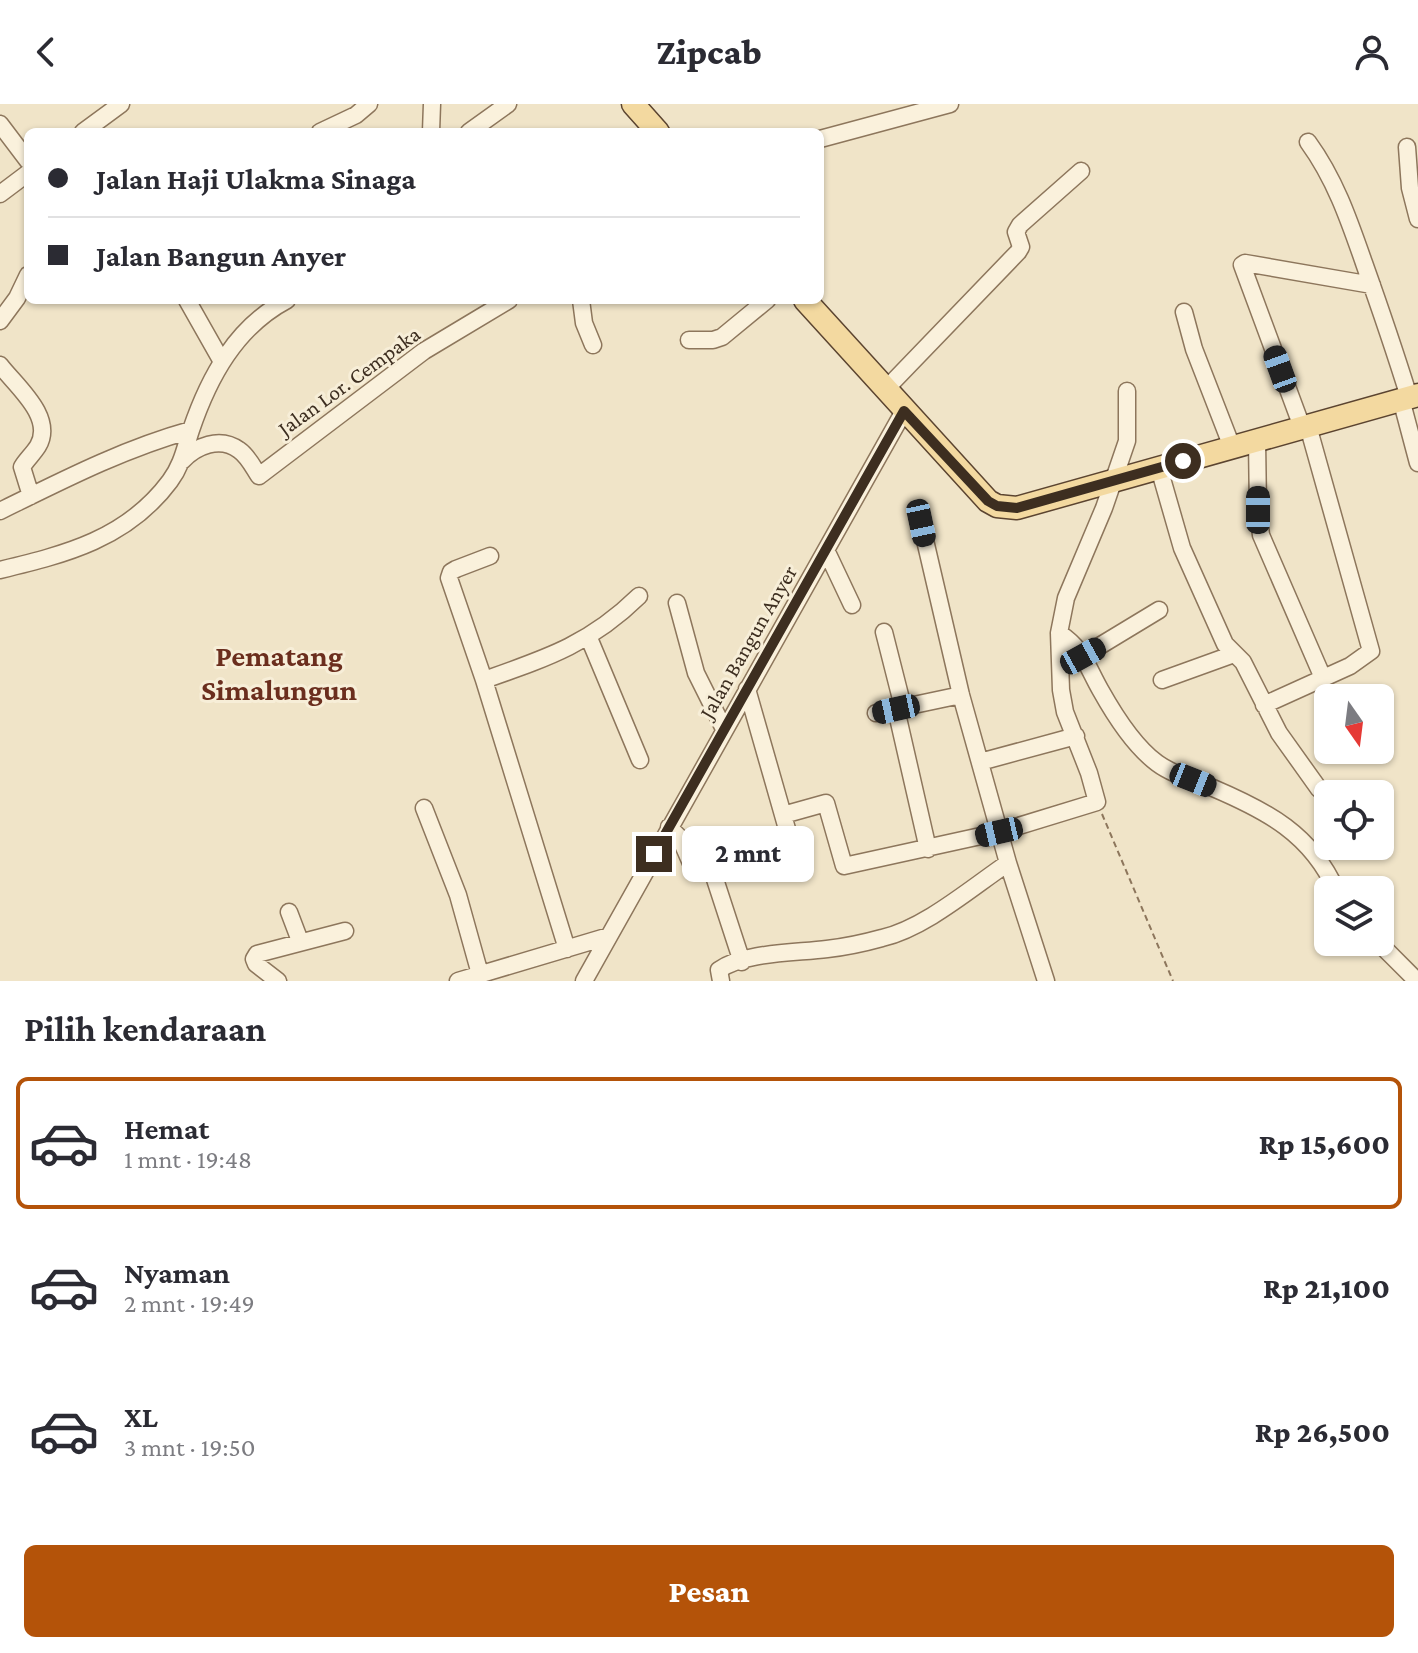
<!DOCTYPE html>
<html lang="id">
<head>
<meta charset="utf-8">
<style>
	:root { --surface:#fff; --page:#f7f7f7; --text:#2b2b33; --muted:#7c7c81; --line:#e1e1e2; --accent:#b45309 }
	body { margin:0; font-family:"Crimson Pro",serif; background:var(--page); color:var(--text); height:100vh; display:flex; flex-direction:column; font-size:30px; white-space:nowrap }
	* { box-sizing:border-box; margin:0 }
	p { font-size:26px; color:var(--muted) }
	.icon { flex:none; width:44px; height:44px; fill:none; stroke:currentColor; stroke-width:2; stroke-linecap:round; stroke-linejoin:round }
	.map { position:relative; height:877px; overflow:hidden }
	.drawer { display:flex; flex-direction:column; background:var(--surface); flex:1 }
	.drawer>* { flex:none }
	.banner { position:absolute; left:24px; top:24px; width:800px; height:176px; border-radius:12px; box-shadow:0 2px 6px #0004; display:grid; align-content:center; height:176px; padding:0 24px; background:var(--surface) }
	.needle { width:52px; rotate:166deg }
	.fabs { position:absolute; left:1314px; top:580px; display:grid; gap:16px }
	.fabs a { display:grid; place-items:center; width:80px; height:80px; border-radius:12px; background:var(--surface); box-shadow:0 2px 6px #0004; font-size:40px }
	.end { position:absolute; width:36px; height:36px; margin:-18px; border:10px solid #3d2e20; background:#fff; box-shadow:0 0 0 4px #fff }
	.from { border-radius:50% }
	.bubble { position:absolute; height:56px; border-radius:12px; background:var(--surface); box-shadow:0 2px 6px #0004; font-size:26px; font-weight:800; line-height:56px; text-align:center }
	.car { position:absolute; width:24px; height:48px; margin:-24px -12px; border-radius:10px; box-shadow:0 0 6px 2px #0007; background:linear-gradient(#222 24%,#8ab4d8 0 40%,#222 0 76%,#8ab4d8 0 86%,#222 0) }
	.banner b { display:flex; align-items:center; gap:28px; height:76px; font-size:30px }
	.banner b+b { border-top:2px solid var(--line) }
	.banner i { width:20px; height:20px; background:var(--text) }
	ul { padding:0; list-style:none }
	li { display:flex; align-items:center; gap:24px; height:132px; margin:0 16px 12px; padding:0 8px; border:4px solid transparent; border-radius:12px }
	li div { flex:1 }
	li b { display:block; font-size:30px }
	li em { font-style:normal; font-weight:800 }
	li.selected { border-color:var(--accent) }
	li>.icon { width:72px; height:72px; stroke-width:1.5 }
	h2 { padding:0 24px; font-size:36px; line-height:96px }
	.cta { display:flex; gap:16px; margin-top:auto; padding:16px 24px }
	.cta a { flex:1; height:92px; border-radius:12px; background:var(--accent); color:#fff; font-size:32px; font-weight:800; line-height:92px; text-align:center }
	header { display:flex; justify-content:space-between; align-items:center; height:104px; padding:0 24px; background:var(--surface); font-size:36px; font-weight:800 }
	.map>svg:first-child { display:block }
</style>
</head>
<body>
<header><svg class="icon" aria-label="back" viewBox="0 0 24 24"><path d="M15 5l-7 7 7 7"/></svg>Zipcab<svg class="icon" aria-label="person" viewBox="0 0 24 24"><circle cx="12" cy="8" r="4"/><path d="M4 21q1-7 8-7t8 7"/></svg></header>
<div class="map">
<svg width="1418" height="877" viewBox="0 0 1418 877">
	<rect width="100%" height="100%" fill="#f0e4c8"/>
	<g fill="none" stroke-linecap="round" stroke-linejoin="round">
		<defs>
			<path id="minor" d="M0 20 28 57
				M83 28 121 0
				M320 28 356 11 369 0
				M431 28 432 0
				M469 28 508 0
				M820 35 950 0
				M1308 38C1335 75 1349 116 1364 159 1380 204 1395 248 1409 293
				M1407 43 1410 84 1418 115
				M0 90 28 69
				M187 196 221 256
				M581 196 584 219 593 241
				M1184 208 1194 245 1232 343
				M0 217 17 194 28 171
				M689 236H713L722 233 767 196
				M0 261C16 282 55 313 38 342 33 350 27 355 22 363L31 392
				M885 286 1018 148 1021 143 1016 128 1020 121 1081 67
				M1401 295 1418 359
				M1302 323 1242 161 1245 159 1372 181
				M1257 336 1258 406 1261 431 1323 574
				M182 357C196 342 220 332 239 346 248 352 253 363 259 372L424 247 509 196
				M1159 364 1182 444 1225 540 1243 558 1279 629 1319 685
				M0 407C63 376 123 345 191 326
				M826 446 852 501
				M490 452 456 465 451 468 449 474 484 576 567 845
				M0 466C66 450 127 435 170 377 182 361 185 344 191 326 209 273 236 223 287 196
				M677 499 696 569 724 625
				M884 528 903 603
				M1059 529C1084 545 1087 563 1101 587 1115 612 1134 642 1157 659 1173 671 1194 676 1213 684 1267 707 1311 730 1336 786
				M589 534 640 656
				M1083 552 1159 506
				M484 576C547 554 590 540 639 492
				M1162 576 1234 550
				M747 585 789 732
				M1264 601 1350 562 1371 547 1308 322
				M896 605 928 745
				M876 609 961 591
				M980 658 1076 632
				M424 704 458 791 480 870
				M783 711 826 699 844 762 999 728 1097 698 1089 669 1065 608 1061 586 1059 529 1066 494 1104 404 1127 337V287
				M669 723 680 734 694 766H712L742 858
				M1008 759 1046 877
				M289 808 300 837
				M1378 838 1417 877
				M278 877 256 860 254 855 257 850 345 827
				M458 877 609 832
				M584 877 904 307
				M721 877 719 866C744 848 796 849 827 845 845 843 864 839 882 834 925 824 971 784 1008 759L961 591 921 419"/>
			<path id="major" d="M633 0 658 28
				M805 196 988 397 997 402 1017 404 1418 291"/>
		</defs>
		<use href="#minor" stroke="#8d765c" stroke-width="19"/>
		<use href="#major" stroke="#5b4430" stroke-width="25"/>
		<path stroke="#8d765c" stroke-width="2" stroke-dasharray="6 4" stroke-linecap="butt" d="M1102 710 1173 877"/>
		<use href="#minor" stroke="#faf1dc" stroke-width="16"/>
		<use href="#major" stroke="#f3d9a0" stroke-width="22"/>
	</g>
	<g fill="none" stroke-linecap="round" stroke-linejoin="round">
		<path stroke="#3d2e20" stroke-width="10" d="M654 750 904 307 988 397 997 402 1017 404 1183 357"/>
	</g>
	<g text-anchor="middle" dominant-baseline="central" stroke-width="6" stroke-linejoin="round" paint-order="stroke">
		<g font-size="22" fill="#3d2e20" stroke="#f7eed8">
			<text transform="translate(349 277) rotate(-36)">Jalan Lor. Cempaka</text>
			<text transform="translate(748 538) rotate(-60)">Jalan Bangun Anyer</text>
		</g>
		<g font-size="30" font-weight="bold" fill="#6b2e1e" stroke="#f7eed8">
			<text x="279" y="551">Pematang<tspan x="279" dy="34">Simalungun</tspan></text>
		</g>
	</g>
</svg>
<div class="fabs">
<a><svg class="needle" viewBox="-14 -14 28 28"><path d="M0-13l5 13h-10z" fill="#e53935"/><path d="M0 13l5-13h-10z" fill="#7c7c81"/></svg></a>
<a><svg class="icon" aria-label="locate" viewBox="0 0 24 24"><circle cx="12" cy="12" r="6"/><path d="M12 2v4M12 18v4M2 12h4M18 12h4"/></svg></a>
<a><svg class="icon" aria-label="layers" viewBox="0 0 24 24"><path d="M12 4l9 5-9 5-9-5zM3 14l9 5 9-5"/></svg></a>
</div>
<i class="end from" style="left:1183px;top:357px"></i>
<i class="end" style="left:654px;top:750px"></i>
<div class="bubble" style="left:682px;top:722px;width:132px">2 mnt</div>
<i class="car" style="left:1280px;top:265px;rotate:340deg"></i>
<i class="car" style="left:1258px;top:406px;rotate:0deg"></i>
<i class="car" style="left:921px;top:419px;rotate:168deg"></i>
<i class="car" style="left:1083px;top:552px;rotate:61deg"></i>
<i class="car" style="left:896px;top:605px;rotate:258deg"></i>
<i class="car" style="left:1193px;top:676px;rotate:112deg"></i>
<i class="car" style="left:999px;top:728px;rotate:257deg"></i>
<div class="banner">
<b><i class="from"></i>Jalan Haji Ulakma Sinaga</b>
<b><i></i>Jalan Bangun Anyer</b>
</div>
</div>
<section class="drawer">
<h2>Pilih kendaraan</h2>
<ul>
<li class="selected"><svg class="icon" aria-label="car" viewBox="0 0 24 24"><path d="M5 17H2v-5l4-1 3-4h7l3 4 3 1v5h-3M9 17h6M6 11h13"/><circle cx="7" cy="17" r="2"/><circle cx="17" cy="17" r="2"/></svg><div><b>Hemat</b><p>1 mnt · 19:48</p></div><em>Rp 15,600</em></li>
<li><svg class="icon" aria-label="car" viewBox="0 0 24 24"><path d="M5 17H2v-5l4-1 3-4h7l3 4 3 1v5h-3M9 17h6M6 11h13"/><circle cx="7" cy="17" r="2"/><circle cx="17" cy="17" r="2"/></svg><div><b>Nyaman</b><p>2 mnt · 19:49</p></div><em>Rp 21,100</em></li>
<li><svg class="icon" aria-label="car" viewBox="0 0 24 24"><path d="M5 17H2v-5l4-1 3-4h7l3 4 3 1v5h-3M9 17h6M6 11h13"/><circle cx="7" cy="17" r="2"/><circle cx="17" cy="17" r="2"/></svg><div><b>XL</b><p>3 mnt · 19:50</p></div><em>Rp 26,500</em></li>
</ul>
<div class="cta"><a>Pesan</a></div>
</section>
</body>
</html>
